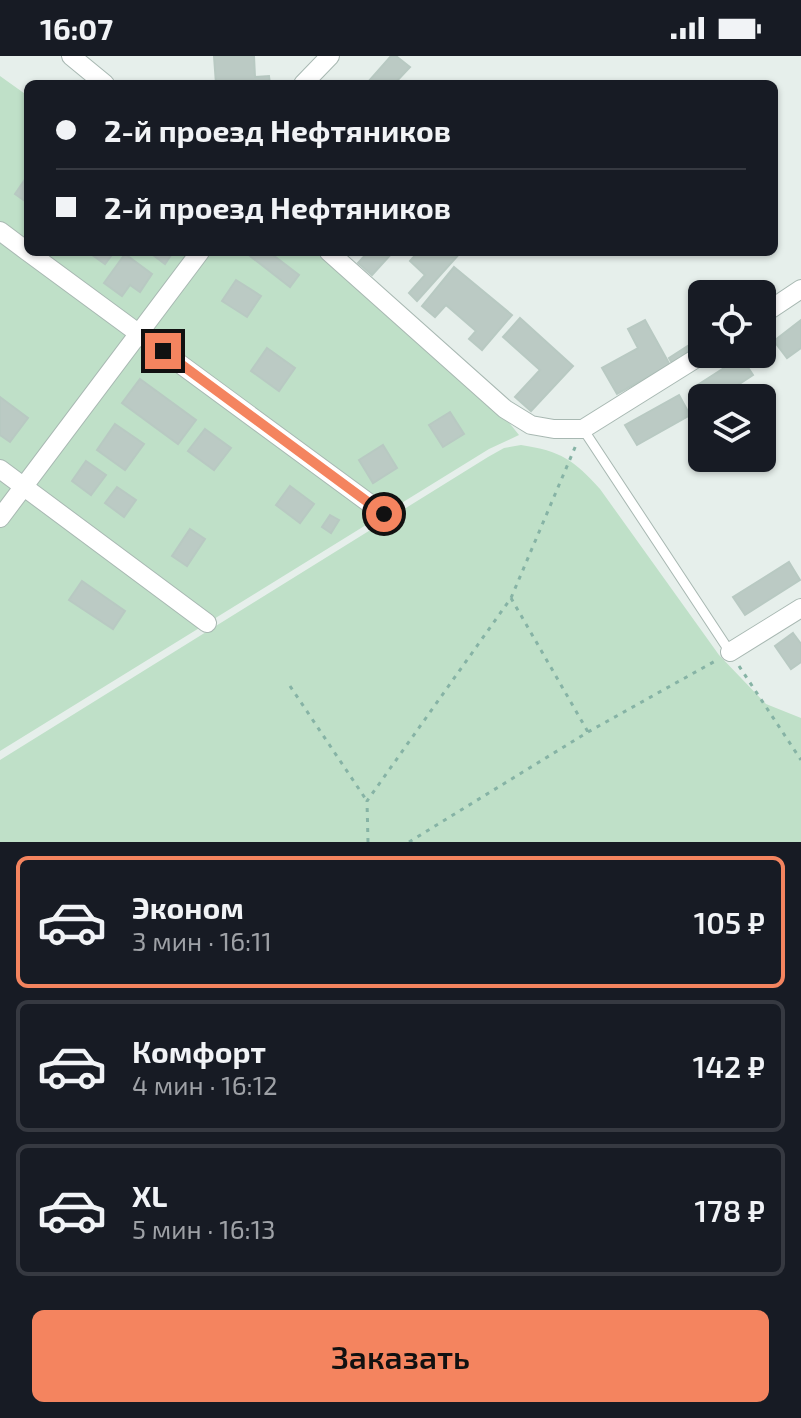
<!DOCTYPE html>
<html lang="ru">
<head>
<meta charset="utf-8">
<style>
	:root { --surface:#171b24; --page:#242831; --text:#f1f3f6; --muted:#9ea1a6; --line:#363941; --accent:#f4845f }
	body { margin:0; font-family:"Exo 2",sans-serif; background:var(--page); color:var(--text); height:100vh; display:flex; flex-direction:column; font-size:30px; white-space:nowrap }
	* { box-sizing:border-box; margin:0 }
	p { font-size:26px; color:var(--muted) }
	.icon { flex:none; width:44px; height:44px; fill:none; stroke:currentColor; stroke-width:2; stroke-linecap:round; stroke-linejoin:round }
	.map { position:relative; height:786px; overflow:hidden }
	.drawer { display:flex; flex-direction:column; background:var(--surface); flex:1 }
	.drawer>* { flex:none }
	.guide { position:absolute; left:24px; top:24px; width:754px; height:176px; border-radius:12px; box-shadow:0 2px 6px #0004; display:grid; align-content:center; height:176px; padding:0 32px; background:var(--surface) }
	.tools { position:absolute; left:688px; top:224px; display:grid; gap:16px }
	.tools a { display:grid; place-items:center; width:88px; height:88px; border-radius:12px; background:var(--surface); box-shadow:0 2px 6px #0004; font-size:40px }
	.end { position:absolute; width:36px; height:36px; margin:-18px; border:10px solid #f4845f; background:#111; box-shadow:0 0 0 4px #111 }
	.from { border-radius:50% }
	.guide b { display:flex; align-items:center; gap:28px; height:76px; font-size:30px }
	.guide b+b { border-top:2px solid var(--line) }
	.guide i { width:20px; height:20px; background:var(--text) }
	ul { padding:14px 0 0; list-style:none }
	li { display:flex; align-items:center; gap:24px; height:132px; margin:0 16px 12px; padding:0 16px; border:4px solid var(--line); border-radius:12px }
	li div { flex:1 }
	li b { display:block; font-size:30px }
	li em { font-style:normal; font-weight:600 }
	li.active { border-color:var(--accent) }
	li>.icon { width:72px; height:72px; stroke-width:1.5 }
	.cta { display:flex; gap:16px; margin-top:auto; padding:16px 32px }
	.cta a { flex:1; height:92px; border-radius:12px; background:var(--accent); color:#111; font-size:32px; font-weight:600; line-height:92px; text-align:center }
	.status { display:flex; justify-content:space-between; align-items:center; height:56px; padding:0 40px; background:var(--surface); direction:ltr }
	.status svg { height:22px; fill:currentColor }
	.map>svg:first-child { display:block }
</style>
</head>
<body>
<div class="status"><b>16:07</b><svg viewBox="0 0 49 12"><path d="M0 12V9h3v3zM5 12V6h3v6zM10 12V3h3v9zM15 12V0h3v12zM26 1h20v11H26zM47 4h2v5h-2z"/></svg></div>
<div class="map">
<svg width="801" height="786" viewBox="0 0 801 786">
	<rect width="100%" height="100%" fill="#e6efeb"/>
	<path fill="#bfe0c8" d="M0 20 28 40V196H321L507 364 519 379 489 393 0 695Z
		M521 389C561 395 574 404 600 433L719 599 766 648 801 662V786H0V704L488 401 504 392Z"/>
	<path fill="#bbcac4" stroke="#b8c9c2" stroke-width="2" d="M214 0H254L255 21 269 20 270 28H216Z
		M391 0H396L410 11 394 28H371L368 26Z
		M28 119V147L15 138Z
		M88 196H114L105 208Z
		M149 196H173L165 208Z
		M253 196H269L299 219 290 231 250 200Z
		M368 196H393L372 219 358 207Z
		M418 196H461L417 245 409 237 425 219 410 205Z
		M125 198 152 218 140 236 130 229 122 240 104 227Z
		M454 211 512 259 482 294 469 283 476 275 446 249 435 261 422 250Z
		M236 224 261 240 247 261 222 245Z
		M520 262 573 310 531 355 515 341 540 314 503 281Z
		M645 264 670 309 617 338 602 312 638 292 628 273Z
		M801 264V292L787 302 774 285Z
		M694 286 697 291 672 307 669 302Z
		M267 292 295 312 279 335 251 315Z
		M741 301 753 319 718 342H704L696 330Z
		M140 323 196 364 178 388 122 347Z
		M679 339 690 359 637 389 625 369Z
		M0 341 28 362 10 386 0 379Z
		M450 356 464 378 443 391 429 369Z
		M115 368 144 388 125 414 97 394Z
		M205 373 231 392 214 414 188 395Z
		M383 389 397 412 373 427 359 404Z
		M86 405 106 419 91 439 72 425Z
		M290 430 314 448 300 467 276 449Z
		M117 431 136 444 124 461 105 447Z
		M330 459 339 464 331 477 322 471Z
		M190 473 205 483 187 510 172 500Z
		M789 506 800 524 745 559 733 541Z
		M82 525 125 555 113 573 69 544Z
		M793 577 801 588V606L791 613 775 590Z"/>
	<g fill="none" stroke-linecap="round" stroke-linejoin="round">
		<defs>
			<path id="service" d="M583 373 730 596"/>
			<path id="minor" d="M71 0 105 28
				M303 28 330 0
				M0 175 28 196
				M28 196 384 458
				M329 196 505 353 531 369 554 373H583L703 298
				M762 259 801 233
				M0 413 207 567
				M0 462 200 196
				M730 596 801 552"/>
		</defs>
		<use href="#service" stroke="#a8b8b2" stroke-width="11"/>
		<use href="#minor" stroke="#a8b8b2" stroke-width="20"/>
		<path stroke="#86b3a5" stroke-width="3" stroke-dasharray="4 6" stroke-linecap="butt" d="M511 542 588 676
			M739 610 801 704
			M290 630 367 745
			M368 786 367 745 511 542 576 389
			M409 786 588 676 717 604"/>
		<use href="#service" stroke="#fff" stroke-width="9"/>
		<use href="#minor" stroke="#fff" stroke-width="18"/>
	</g>
	<g fill="none" stroke-linecap="round" stroke-linejoin="round">
		<path stroke="#f4845f" stroke-width="10" d="M163 295 384 458"/>
	</g>
</svg>
<div class="tools">
<a><svg class="icon" aria-label="locate" viewBox="0 0 24 24"><circle cx="12" cy="12" r="6"/><path d="M12 2v4M12 18v4M2 12h4M18 12h4"/></svg></a>
<a><svg class="icon" aria-label="layers" viewBox="0 0 24 24"><path d="M12 4l9 5-9 5-9-5zM3 14l9 5 9-5"/></svg></a>
</div>
<i class="end from" style="left:384px;top:458px"></i>
<i class="end" style="left:163px;top:295px"></i>
<div class="guide">
<b><i class="from"></i>2-й проезд Нефтяников</b>
<b><i></i>2-й проезд Нефтяников</b>
</div>
</div>
<section class="drawer">
<ul>
<li class="active"><svg class="icon" aria-label="car" viewBox="0 0 24 24"><path d="M5 17H2v-5l4-1 3-4h7l3 4 3 1v5h-3M9 17h6M6 11h13"/><circle cx="7" cy="17" r="2"/><circle cx="17" cy="17" r="2"/></svg><div><b>Эконом</b><p>3 мин · 16:11</p></div><em>105 ₽</em></li>
<li><svg class="icon" aria-label="car" viewBox="0 0 24 24"><path d="M5 17H2v-5l4-1 3-4h7l3 4 3 1v5h-3M9 17h6M6 11h13"/><circle cx="7" cy="17" r="2"/><circle cx="17" cy="17" r="2"/></svg><div><b>Комфорт</b><p>4 мин · 16:12</p></div><em>142 ₽</em></li>
<li><svg class="icon" aria-label="car" viewBox="0 0 24 24"><path d="M5 17H2v-5l4-1 3-4h7l3 4 3 1v5h-3M9 17h6M6 11h13"/><circle cx="7" cy="17" r="2"/><circle cx="17" cy="17" r="2"/></svg><div><b>XL</b><p>5 мин · 16:13</p></div><em>178 ₽</em></li>
</ul>
<div class="cta"><a>Заказать</a></div>
</section>
</body>
</html>
